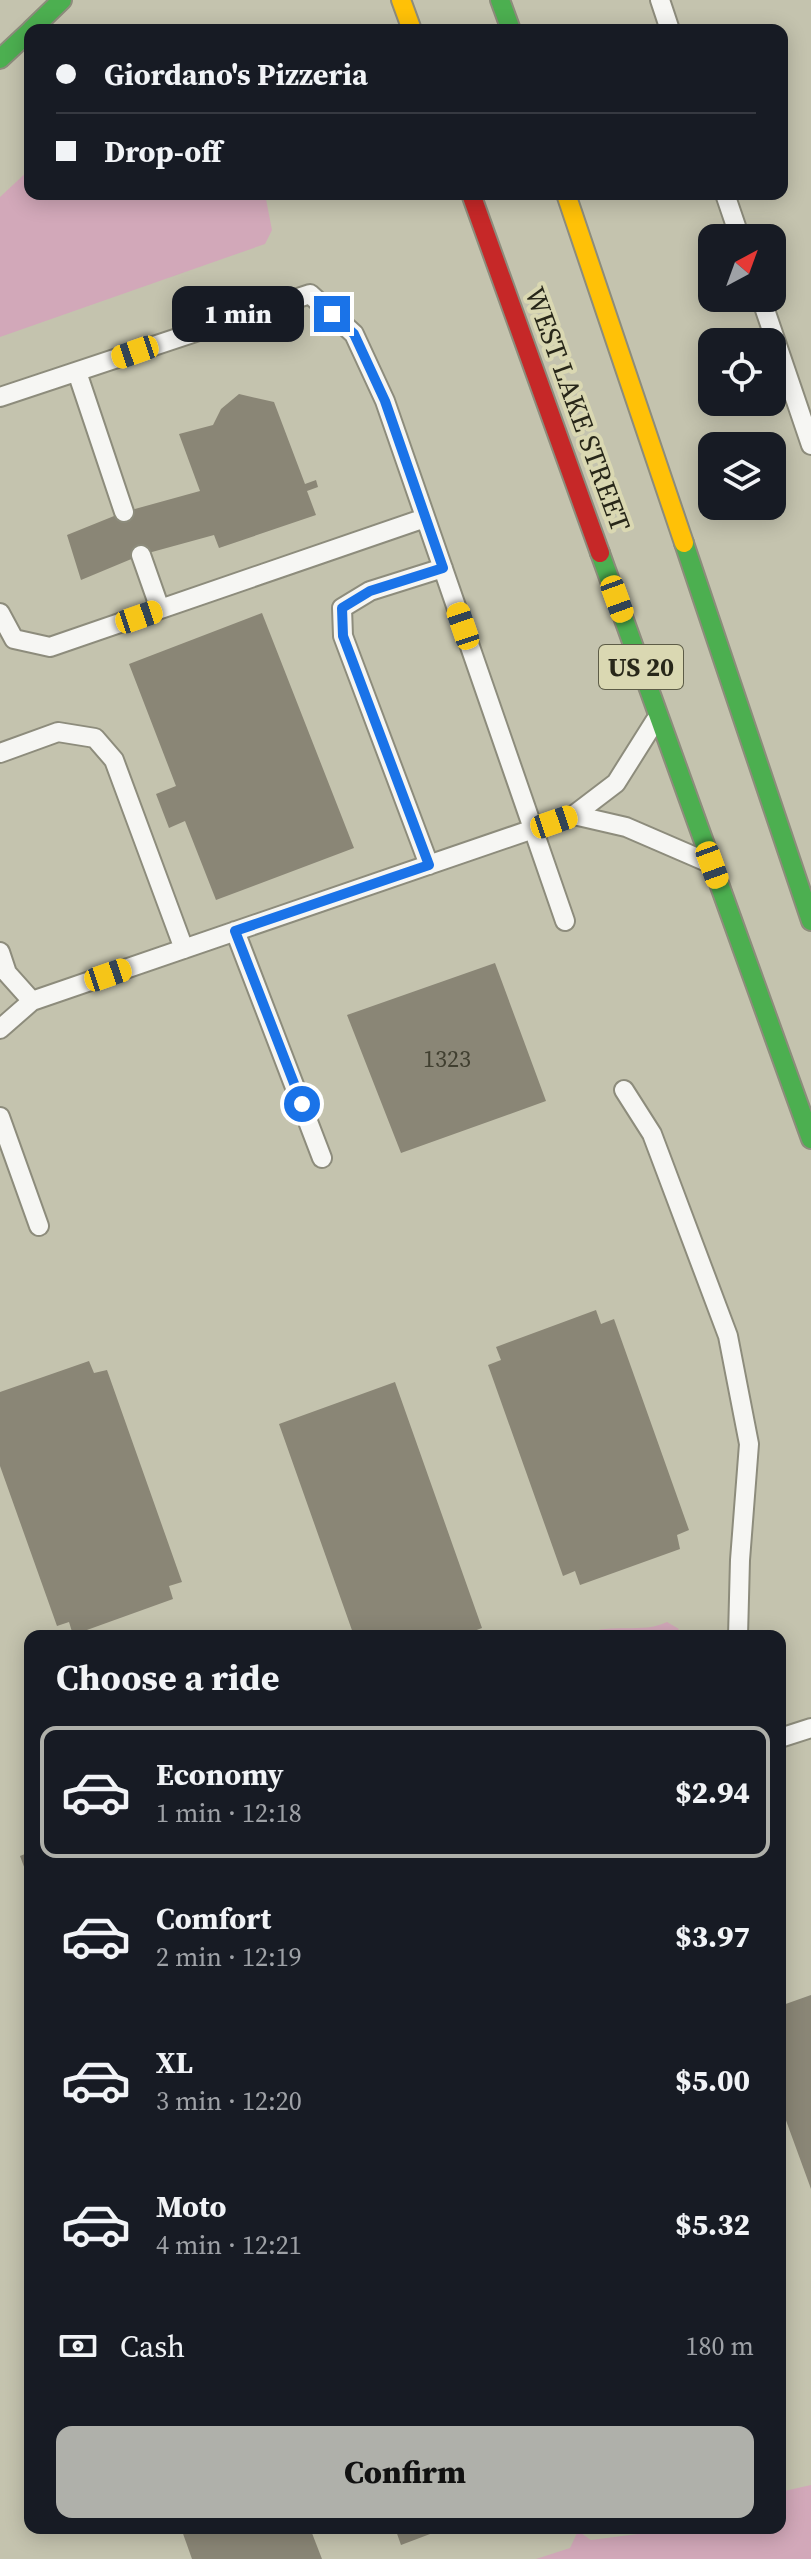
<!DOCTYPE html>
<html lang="en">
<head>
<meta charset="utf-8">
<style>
	:root { --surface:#171b24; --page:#242831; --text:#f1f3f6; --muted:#9ea1a6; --line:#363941; --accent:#afb0aa }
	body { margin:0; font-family:"Source Serif 4",serif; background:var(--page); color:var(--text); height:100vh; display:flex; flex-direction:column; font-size:30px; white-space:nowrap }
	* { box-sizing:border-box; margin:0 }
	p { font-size:26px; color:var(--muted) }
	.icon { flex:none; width:44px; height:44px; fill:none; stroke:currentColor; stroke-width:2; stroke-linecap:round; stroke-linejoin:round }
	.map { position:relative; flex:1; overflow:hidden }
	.details { position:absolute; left:24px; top:1630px; width:762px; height:904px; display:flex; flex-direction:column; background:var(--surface); border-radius:16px; box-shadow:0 4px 20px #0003 }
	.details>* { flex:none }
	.hud { position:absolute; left:24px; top:24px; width:764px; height:176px; border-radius:16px; box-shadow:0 4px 20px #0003; display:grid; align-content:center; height:176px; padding:0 32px; background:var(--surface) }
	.needle { width:52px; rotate:41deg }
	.buttons { position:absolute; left:698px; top:224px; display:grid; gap:16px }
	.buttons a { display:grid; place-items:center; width:88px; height:88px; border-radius:16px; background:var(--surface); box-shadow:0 4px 20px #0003; font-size:40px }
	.end { position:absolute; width:36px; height:36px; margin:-18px; border:10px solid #1a73e8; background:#fff; box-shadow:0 0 0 4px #fff }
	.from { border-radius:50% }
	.bubble { position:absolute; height:56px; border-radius:16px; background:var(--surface); box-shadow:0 4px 20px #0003; font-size:26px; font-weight:800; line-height:56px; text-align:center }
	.car { position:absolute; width:24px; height:48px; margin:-24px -12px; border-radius:10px; box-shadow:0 0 6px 2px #0007; background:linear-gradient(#f5c518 24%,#345 0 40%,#f5c518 0 76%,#345 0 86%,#f5c518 0) }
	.hud b { display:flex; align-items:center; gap:28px; height:76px; font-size:30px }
	.hud b+b { border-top:2px solid var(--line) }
	.hud i { width:20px; height:20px; background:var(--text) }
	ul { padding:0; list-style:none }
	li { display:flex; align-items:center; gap:24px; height:132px; margin:0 16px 12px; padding:0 16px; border:4px solid transparent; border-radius:16px }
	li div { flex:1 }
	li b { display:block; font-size:30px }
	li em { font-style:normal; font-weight:800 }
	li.active { border-color:var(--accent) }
	li>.icon { width:72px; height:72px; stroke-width:1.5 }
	h2 { padding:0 32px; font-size:36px; line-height:96px }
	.pay { display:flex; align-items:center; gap:20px; height:88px; padding:0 32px; font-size:30px }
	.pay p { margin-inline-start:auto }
	.cta { display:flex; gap:16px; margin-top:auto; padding:16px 32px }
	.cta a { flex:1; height:92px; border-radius:16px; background:var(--accent); color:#111; font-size:32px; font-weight:800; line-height:92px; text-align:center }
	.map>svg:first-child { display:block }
</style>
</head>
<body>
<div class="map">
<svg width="811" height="2559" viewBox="0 0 811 2559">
	<rect width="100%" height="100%" fill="#c4c3ae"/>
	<path fill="#d2a8b9" d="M30 169V194H265L272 230 265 244 0 337V197Z
		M667 1622 679 1629 672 1636H581C608 1621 640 1635 667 1622Z
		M811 2485V2559H536L570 2548 578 2531 591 2540 685 2528H780V2492Z"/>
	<path fill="#8a8676" d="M239 394 274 402 305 484 316 480 318 487 307 491 316 515 219 548 214 535 141 555 81 580 67 535 124 512 200 491 179 434 213 425 221 409Z
		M262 613 354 848 216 900 185 821 169 828 156 794 176 786 129 664Z
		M495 963 546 1101 401 1153 347 1015Z
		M596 1310 601 1324 614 1319 689 1530 677 1535 680 1549 580 1585 575 1571 563 1576 488 1365 501 1360 496 1347Z
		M89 1361 94 1373 107 1370 182 1582 169 1586 173 1599 73 1635 69 1622 57 1626 0 1466V1392Z
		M395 1382 482 1628 461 1636H354L279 1424Z
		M30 1852V1883L20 1856Z
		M811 1995V2189L780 2104V2006Z
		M181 2528H310L322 2559H192Z
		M395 2528H446L401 2545Z"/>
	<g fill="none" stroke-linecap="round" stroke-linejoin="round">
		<defs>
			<path id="lane" d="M660 0 670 30
				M725 194 740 238
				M761 298 811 445
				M77 372 124 512
				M0 397 310 294 354 334 385 401 565 921
				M141 555 160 609
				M0 613 14 639 50 647 425 518
				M0 753 58 732 95 738 114 760 184 949
				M574 815 626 827 707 862
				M429 865 343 636 342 608 370 591 443 568
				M235 931 322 1158
				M0 952 7 973 32 1001 574 815 616 783 655 721
				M0 1029 32 1001
				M624 1090 652 1134 728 1336 749 1444 740 1560 738 1636
				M0 1117 39 1226
				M780 1738 811 1728"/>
			<path id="fast" d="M500 0 511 30
				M31 30 62 0
				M0 59 30 31
				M684 543 811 921
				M600 553 811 1139"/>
			<path id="slow" d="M401 0 412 30
				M566 194 684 543"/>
			<path id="jam" d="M471 194 600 553"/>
		</defs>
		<use href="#lane" stroke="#8d8c7c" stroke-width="22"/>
		<use href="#fast" stroke="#8d8c7c" stroke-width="22"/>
		<use href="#slow" stroke="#8d8c7c" stroke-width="22"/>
		<use href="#jam" stroke="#8d8c7c" stroke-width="22"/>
		<use href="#lane" stroke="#f6f6f3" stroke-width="18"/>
		<use href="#fast" stroke="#4caf50" stroke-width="18"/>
		<use href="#slow" stroke="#ffc107" stroke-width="18"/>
		<use href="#jam" stroke="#c62828" stroke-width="18"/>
	</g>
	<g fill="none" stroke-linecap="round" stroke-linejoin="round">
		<path stroke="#1a73e8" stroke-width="10" d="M302 1104 235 931 429 865 343 636 342 608 370 591 443 568 385 401 354 334 332 314"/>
	</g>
	<g text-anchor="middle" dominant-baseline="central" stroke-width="8" stroke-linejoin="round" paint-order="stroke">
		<g font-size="24" fill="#403f30">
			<text x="447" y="1058">1323</text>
		</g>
		<rect fill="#dad8b2" stroke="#5d5c47" stroke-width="2" x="599" y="645" width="84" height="44" rx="6"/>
		<g font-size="26" font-weight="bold" fill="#282719">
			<text x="641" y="667">US 20</text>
		</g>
		<g font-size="28" fill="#282719" stroke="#dad8b2">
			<text transform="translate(578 409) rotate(70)">WEST LAKE STREET</text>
		</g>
	</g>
</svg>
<div class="buttons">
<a><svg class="needle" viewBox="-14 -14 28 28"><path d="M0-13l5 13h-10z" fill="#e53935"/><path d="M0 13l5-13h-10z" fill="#9ea1a6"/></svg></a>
<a><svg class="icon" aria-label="locate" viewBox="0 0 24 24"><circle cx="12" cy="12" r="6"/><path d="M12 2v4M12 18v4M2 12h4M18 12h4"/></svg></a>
<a><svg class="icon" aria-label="layers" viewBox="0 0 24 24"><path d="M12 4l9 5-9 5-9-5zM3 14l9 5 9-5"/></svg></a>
</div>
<i class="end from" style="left:302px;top:1104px"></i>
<i class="end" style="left:332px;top:314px"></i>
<div class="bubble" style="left:172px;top:286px;width:132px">1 min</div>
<i class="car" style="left:135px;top:352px;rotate:251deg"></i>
<i class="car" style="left:617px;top:599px;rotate:160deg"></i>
<i class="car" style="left:139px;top:617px;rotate:71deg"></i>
<i class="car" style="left:463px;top:626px;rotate:341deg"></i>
<i class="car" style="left:554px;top:822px;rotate:71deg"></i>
<i class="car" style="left:712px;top:865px;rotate:160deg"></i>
<i class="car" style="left:108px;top:975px;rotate:71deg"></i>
<div class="hud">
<b><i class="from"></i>Giordano's Pizzeria</b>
<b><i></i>Drop-off</b>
</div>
<section class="details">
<h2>Choose a ride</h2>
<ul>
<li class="active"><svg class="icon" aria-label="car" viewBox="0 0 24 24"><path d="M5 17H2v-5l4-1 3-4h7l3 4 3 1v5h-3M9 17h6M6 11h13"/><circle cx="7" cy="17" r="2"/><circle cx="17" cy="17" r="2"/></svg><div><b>Economy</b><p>1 min · 12:18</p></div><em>$2.94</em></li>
<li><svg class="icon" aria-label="car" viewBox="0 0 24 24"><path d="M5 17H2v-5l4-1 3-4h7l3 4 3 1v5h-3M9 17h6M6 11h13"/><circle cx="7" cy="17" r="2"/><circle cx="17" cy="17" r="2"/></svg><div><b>Comfort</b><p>2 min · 12:19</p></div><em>$3.97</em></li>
<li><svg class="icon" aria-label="car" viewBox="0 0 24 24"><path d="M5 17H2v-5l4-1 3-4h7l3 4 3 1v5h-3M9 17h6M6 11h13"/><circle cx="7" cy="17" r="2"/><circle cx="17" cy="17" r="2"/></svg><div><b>XL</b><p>3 min · 12:20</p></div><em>$5.00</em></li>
<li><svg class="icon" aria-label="car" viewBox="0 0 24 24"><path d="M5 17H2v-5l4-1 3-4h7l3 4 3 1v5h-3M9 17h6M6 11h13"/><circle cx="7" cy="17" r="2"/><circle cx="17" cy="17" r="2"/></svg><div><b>Moto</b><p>4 min · 12:21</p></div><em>$5.32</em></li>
</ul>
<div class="pay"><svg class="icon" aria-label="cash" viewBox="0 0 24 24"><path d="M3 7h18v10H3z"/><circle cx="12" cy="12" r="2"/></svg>Cash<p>180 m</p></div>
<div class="cta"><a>Confirm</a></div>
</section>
</div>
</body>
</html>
